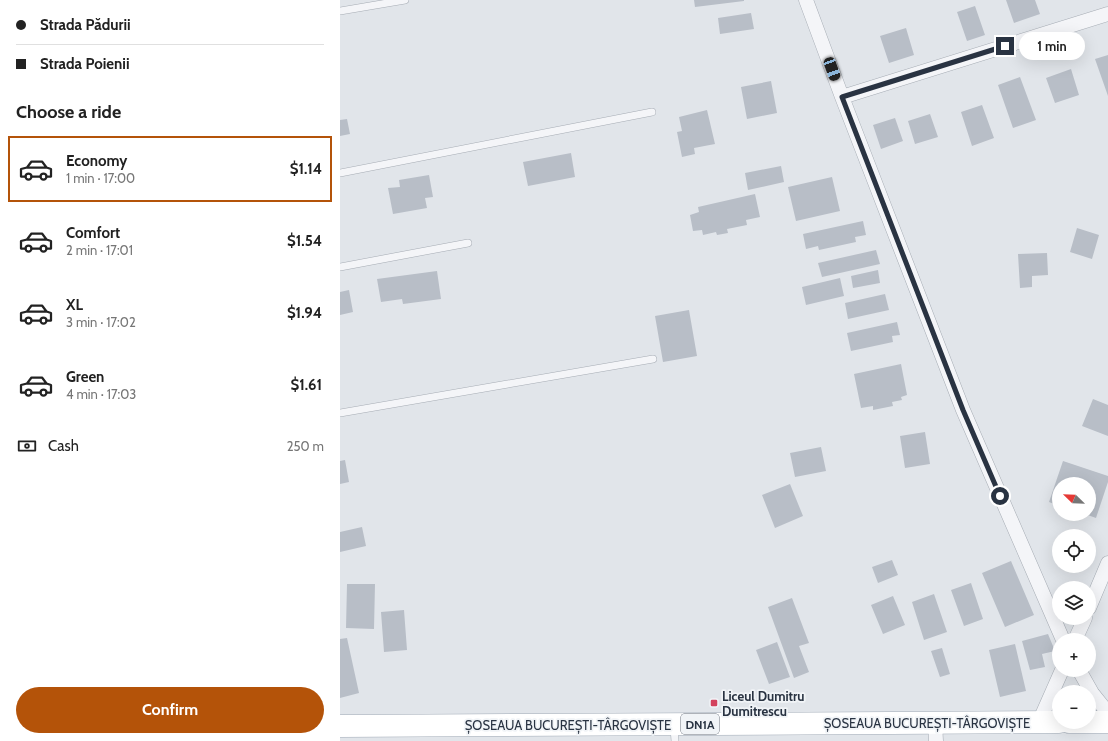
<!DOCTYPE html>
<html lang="en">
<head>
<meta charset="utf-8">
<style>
	:root { --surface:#fff; --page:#f2f2f2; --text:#222; --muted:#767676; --line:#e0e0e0; --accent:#b45309 }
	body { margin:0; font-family:Cabin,sans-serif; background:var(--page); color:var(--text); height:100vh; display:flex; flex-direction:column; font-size:15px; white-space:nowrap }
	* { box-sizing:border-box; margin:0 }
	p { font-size:13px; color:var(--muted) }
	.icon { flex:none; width:22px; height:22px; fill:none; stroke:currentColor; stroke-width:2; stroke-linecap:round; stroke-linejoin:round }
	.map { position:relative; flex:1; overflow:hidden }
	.panel { display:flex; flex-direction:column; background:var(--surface); width:340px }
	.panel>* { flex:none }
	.banner { display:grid; align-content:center; height:88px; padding:0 16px; background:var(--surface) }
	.needle { width:26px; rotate:293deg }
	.fabs { position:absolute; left:712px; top:477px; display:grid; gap:8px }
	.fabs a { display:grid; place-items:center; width:44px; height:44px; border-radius:50%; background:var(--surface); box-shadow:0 4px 16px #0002; font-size:20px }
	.end { position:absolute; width:18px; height:18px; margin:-9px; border:5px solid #293342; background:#fff; box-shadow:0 0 0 2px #fff }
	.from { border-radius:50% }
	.bubble { position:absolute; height:28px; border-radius:14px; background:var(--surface); box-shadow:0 4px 16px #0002; font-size:13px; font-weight:800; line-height:28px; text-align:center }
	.car { position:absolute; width:12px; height:24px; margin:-12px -6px; border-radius:5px; box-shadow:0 0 3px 1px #0007; background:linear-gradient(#222 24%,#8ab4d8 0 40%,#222 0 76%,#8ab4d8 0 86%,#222 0) }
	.banner b { display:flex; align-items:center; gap:14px; height:38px; font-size:15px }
	.banner b+b { border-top:1px solid var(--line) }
	.banner i { width:10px; height:10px; background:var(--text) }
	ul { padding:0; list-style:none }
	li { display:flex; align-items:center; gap:12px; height:66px; margin:0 8px 6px; padding:0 8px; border:2px solid transparent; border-radius:0px }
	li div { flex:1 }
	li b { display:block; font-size:15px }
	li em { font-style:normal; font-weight:800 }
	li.current { border-color:var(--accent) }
	li>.icon { width:36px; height:36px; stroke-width:1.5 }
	h2 { padding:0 16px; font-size:18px; line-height:48px }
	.pay { display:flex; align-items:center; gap:10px; height:44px; padding:0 16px; font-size:15px }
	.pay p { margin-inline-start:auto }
	.primary-button { display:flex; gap:8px; margin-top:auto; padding:8px 16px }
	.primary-button a { flex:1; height:46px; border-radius:24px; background:var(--accent); color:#fff; font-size:16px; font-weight:800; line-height:46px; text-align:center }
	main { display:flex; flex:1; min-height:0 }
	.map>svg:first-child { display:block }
</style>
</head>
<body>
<main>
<section class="panel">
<div class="banner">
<b><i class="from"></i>Strada Pădurii</b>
<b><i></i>Strada Poienii</b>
</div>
<h2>Choose a ride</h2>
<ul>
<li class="current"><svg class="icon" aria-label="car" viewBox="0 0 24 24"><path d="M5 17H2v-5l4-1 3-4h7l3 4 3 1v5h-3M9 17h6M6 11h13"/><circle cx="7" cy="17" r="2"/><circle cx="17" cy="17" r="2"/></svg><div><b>Economy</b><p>1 min · 17:00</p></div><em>$1.14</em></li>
<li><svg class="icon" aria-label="car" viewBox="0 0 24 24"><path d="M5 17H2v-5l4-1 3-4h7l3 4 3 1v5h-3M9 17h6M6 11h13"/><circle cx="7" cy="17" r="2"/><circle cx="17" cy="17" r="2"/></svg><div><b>Comfort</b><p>2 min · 17:01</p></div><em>$1.54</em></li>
<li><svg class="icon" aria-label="car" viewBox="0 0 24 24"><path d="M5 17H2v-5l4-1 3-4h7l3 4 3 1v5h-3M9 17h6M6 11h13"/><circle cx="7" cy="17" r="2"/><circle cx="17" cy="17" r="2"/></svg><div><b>XL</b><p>3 min · 17:02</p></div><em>$1.94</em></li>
<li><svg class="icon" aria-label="car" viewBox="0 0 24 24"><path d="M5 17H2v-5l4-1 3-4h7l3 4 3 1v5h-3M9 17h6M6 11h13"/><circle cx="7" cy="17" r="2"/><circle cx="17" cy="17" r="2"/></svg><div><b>Green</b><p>4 min · 17:03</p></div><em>$1.61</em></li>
</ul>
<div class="pay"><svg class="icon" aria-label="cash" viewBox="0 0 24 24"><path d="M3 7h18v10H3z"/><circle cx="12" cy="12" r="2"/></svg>Cash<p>250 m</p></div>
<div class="primary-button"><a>Confirm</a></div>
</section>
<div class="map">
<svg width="768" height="741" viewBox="0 0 768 741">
	<rect width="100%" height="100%" fill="#e1e5ea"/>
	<path fill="#b8bec7" d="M354 0H404V1L355 7Z
		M666 0H695L700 14 674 23Z
		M635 6 645 35 627 41 617 12Z
		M411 13 414 29 380 34 378 18Z
		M566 28 574 55 549 63 540 36Z
		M768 55V96L755 59Z
		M731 69 739 95 715 103 706 78Z
		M680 77 696 120 673 128 658 85Z
		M431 81 437 113 407 119 401 87Z
		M642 105 654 138 632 146 621 112Z
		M367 110 375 144 354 148 355 154 342 157 337 132 342 131 339 117Z
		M590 114 598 137 575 144 568 121Z
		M555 118 563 141 541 149 533 125Z
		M7 119 10 134 0 136V120Z
		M231 153 235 177 188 186 183 162Z
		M441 166 444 182 408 190 405 173Z
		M89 175 93 197 85 198 87 208 53 214 48 188 60 187 59 180Z
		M492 177 500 211 456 221 448 187Z
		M415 194 420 217 406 220 407 225 387 229 388 233 377 235 376 232 363 235 362 230 353 231 350 215 359 212 358 207Z
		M523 221 526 235 515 237 516 242 479 250 478 246 466 249 463 234Z
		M737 228 759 235 752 259 730 252Z
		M536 250 540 264 482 277 478 263Z
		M707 253 708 275 692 276V287L680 288 678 254Z
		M538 270 540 283 513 288 511 276Z
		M97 271 101 299 63 304 62 299 41 302 37 279Z
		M500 278 504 296 466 305 462 287Z
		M9 290 13 312 0 315V292Z
		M545 294 549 310 508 319 505 303Z
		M349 310 357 356 323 362 315 316Z
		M557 322 560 335 552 336 553 342 511 351 507 333Z
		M561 364 567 395 561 397 562 400 552 402 553 406 533 410V406L521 408 514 374Z
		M753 399 768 405V436L742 426Z
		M585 432 590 464 565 468 560 436Z
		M481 447 486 471 455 477 450 453Z
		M5 460 9 482 0 484V461Z
		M723 461 768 476V482L756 518 745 514H749V484H719V506L709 502Z
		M450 484 463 516 435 528 422 495Z
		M22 527 26 546 0 552V532Z
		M552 560 558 575 538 583 532 567Z
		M671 561 694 615 665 627 642 573Z
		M631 583 643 619 624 626 611 590Z
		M7 584H35L34 629 6 628Z
		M594 594 607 632 584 640 572 602Z
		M553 596 565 625 543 634 531 605Z
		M452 598 469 643 459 646 469 672 454 678 428 607Z
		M64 610 67 650 44 652 41 612Z
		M708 634 715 651 702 654 705 667 690 670 682 641Z
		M7 638 19 693 0 698V639Z
		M437 642 450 677 429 684 416 650Z
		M675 644 686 691 660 697 649 650Z
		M602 648 610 674 600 677 591 651Z"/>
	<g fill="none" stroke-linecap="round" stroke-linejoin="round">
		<defs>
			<path id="service" d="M0 11 65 0
				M0 173 312 112
				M0 267 128 243
				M0 413 313 359
				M334 727 335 741"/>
			<path id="minor" d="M466 0 502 97 623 410 723 640
				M502 97 768 14
				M749 608 768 563
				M735 640 745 618
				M739 670 752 693 768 713
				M595 722 596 741
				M699 722 722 670"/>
			<path id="primary" d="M729 722H768
				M0 726 719 722"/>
		</defs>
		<use href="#service" stroke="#a6acb4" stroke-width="8"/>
		<use href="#minor" stroke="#a6acb4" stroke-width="15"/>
		<use href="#primary" stroke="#a0aab6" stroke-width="23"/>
		<use href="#service" stroke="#f4f5f8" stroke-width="7"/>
		<use href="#minor" stroke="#f4f5f8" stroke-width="14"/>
		<use href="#primary" stroke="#fff" stroke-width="22"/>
	</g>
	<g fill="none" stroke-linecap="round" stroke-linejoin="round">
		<path stroke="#293342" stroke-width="5" d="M660 496 623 410 502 97 665 46"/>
	</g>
	<rect fill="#d3425d" stroke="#f1f4f7" stroke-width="1.5" x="370" y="699" width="8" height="8" rx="2"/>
	<g text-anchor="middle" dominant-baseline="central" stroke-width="3.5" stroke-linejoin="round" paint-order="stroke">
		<rect fill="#f1f4f7" stroke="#656d78" stroke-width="1" x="341" y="714" width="38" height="20" rx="3"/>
		<g font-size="12" font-weight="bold" fill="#293342">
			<text x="360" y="724">DN1A</text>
		</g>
		<g font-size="13" font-weight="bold" fill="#293342" stroke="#f1f4f7" text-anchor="start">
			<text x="382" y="696">Liceul Dumitru<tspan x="382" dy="15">Dumitrescu</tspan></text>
		</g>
		<g font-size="13" fill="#293342" stroke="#f1f4f7">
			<text x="587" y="723">ȘOSEAUA BUCUREȘTI-TÂRGOVIȘTE</text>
			<text x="228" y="725">ȘOSEAUA BUCUREȘTI-TÂRGOVIȘTE</text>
		</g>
	</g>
</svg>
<div class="fabs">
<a><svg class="needle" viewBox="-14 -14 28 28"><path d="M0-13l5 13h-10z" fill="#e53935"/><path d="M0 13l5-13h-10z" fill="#767676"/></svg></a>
<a><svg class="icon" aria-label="locate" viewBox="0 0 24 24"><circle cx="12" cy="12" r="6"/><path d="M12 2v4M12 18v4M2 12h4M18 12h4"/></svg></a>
<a><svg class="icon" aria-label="layers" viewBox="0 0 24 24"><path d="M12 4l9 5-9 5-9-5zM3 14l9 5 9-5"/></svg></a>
<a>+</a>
<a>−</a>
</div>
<i class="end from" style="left:660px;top:496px"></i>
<i class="end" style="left:665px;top:46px"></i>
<div class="bubble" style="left:679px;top:32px;width:66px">1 min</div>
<i class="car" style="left:492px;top:69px;rotate:160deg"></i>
</div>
</main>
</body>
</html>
